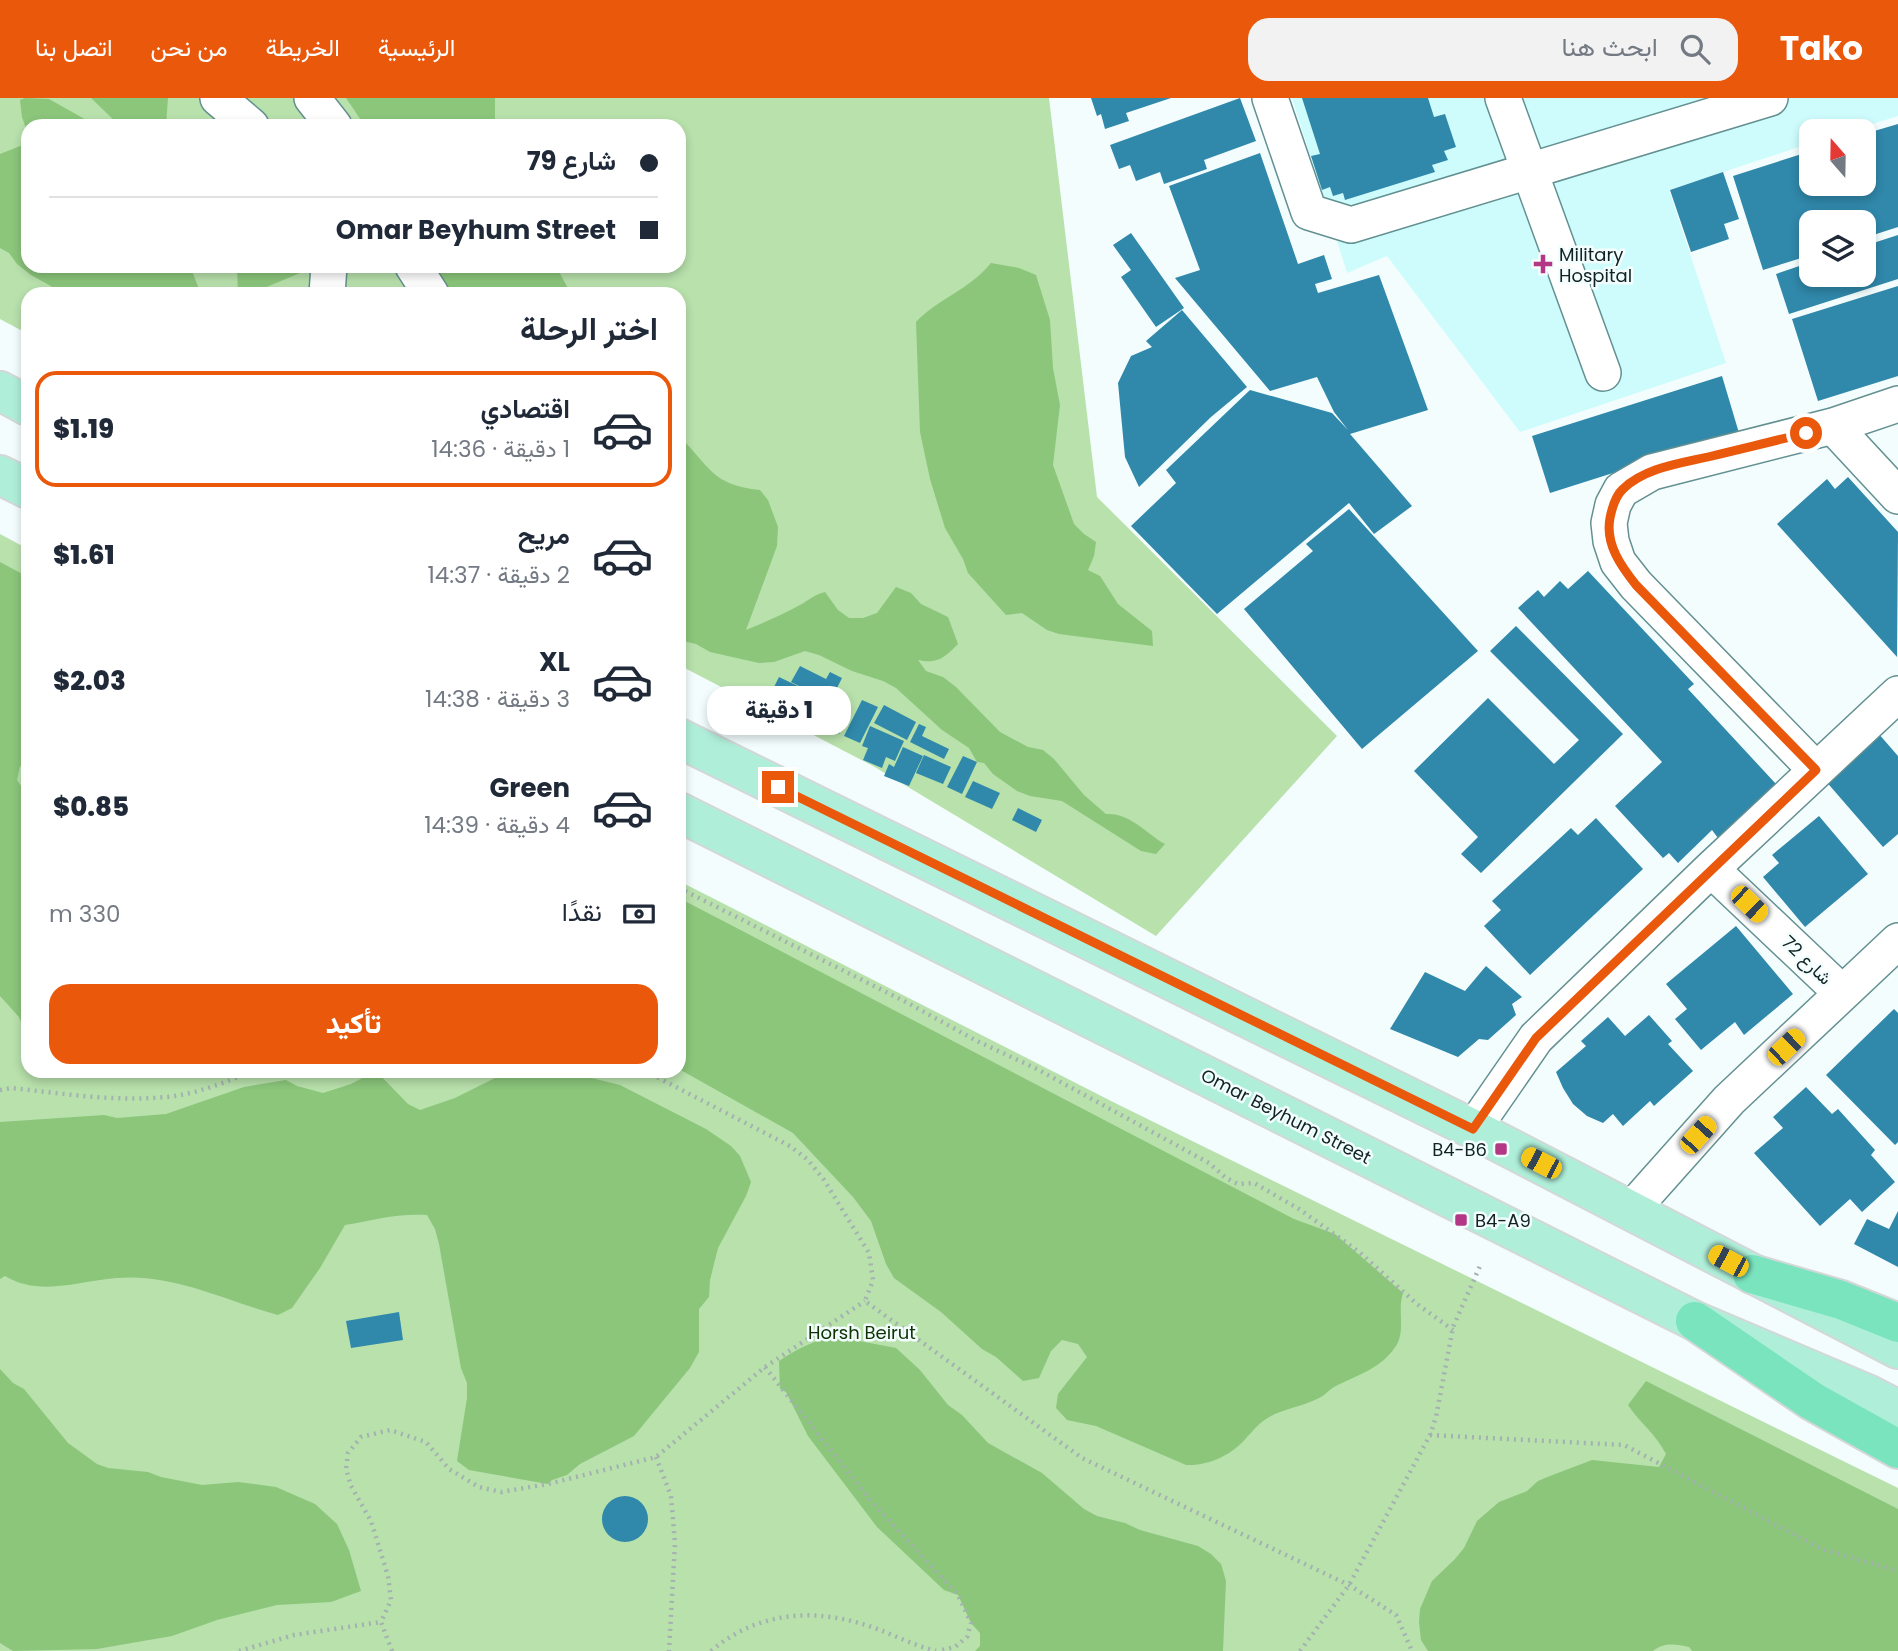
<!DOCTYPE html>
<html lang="ar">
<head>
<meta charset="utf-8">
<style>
	:root { --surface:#fff; --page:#f2f2f3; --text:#1f2937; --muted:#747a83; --line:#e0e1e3; --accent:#ea580c }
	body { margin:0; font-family:Poppins,Vazirmatn,sans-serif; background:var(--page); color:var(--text); direction:rtl; height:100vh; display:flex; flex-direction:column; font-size:26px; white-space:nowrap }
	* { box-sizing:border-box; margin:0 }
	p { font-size:23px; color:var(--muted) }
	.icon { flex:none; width:38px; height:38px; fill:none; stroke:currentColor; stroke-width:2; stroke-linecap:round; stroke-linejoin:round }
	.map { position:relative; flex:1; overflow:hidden; direction:ltr }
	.side { position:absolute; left:21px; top:189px; width:665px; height:791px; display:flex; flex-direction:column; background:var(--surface); border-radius:21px; box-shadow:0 4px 10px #0003; direction:rtl }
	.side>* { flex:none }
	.banner { position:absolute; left:21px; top:21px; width:665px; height:154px; border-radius:21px; box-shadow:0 4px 10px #0003; direction:rtl; display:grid; align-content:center; height:154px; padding:0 28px; background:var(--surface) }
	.needle { width:46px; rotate:340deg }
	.controls { position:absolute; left:1799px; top:21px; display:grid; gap:14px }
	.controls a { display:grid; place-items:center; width:77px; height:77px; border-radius:14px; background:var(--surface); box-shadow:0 4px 10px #0003; font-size:35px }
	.end { position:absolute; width:32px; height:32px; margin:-16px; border:9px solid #ea580c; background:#fff; box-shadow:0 0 0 4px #fff }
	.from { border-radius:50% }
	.bubble { position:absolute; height:49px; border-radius:21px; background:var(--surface); box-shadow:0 4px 10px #0003; font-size:23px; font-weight:800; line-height:49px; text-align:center; direction:rtl }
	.car { position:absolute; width:21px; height:42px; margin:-21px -10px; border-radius:9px; box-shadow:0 0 5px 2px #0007; background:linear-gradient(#f5c518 24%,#345 0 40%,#f5c518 0 76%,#345 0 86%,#f5c518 0) }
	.banner b { display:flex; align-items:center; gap:24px; height:66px; font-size:26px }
	.banner b+b { border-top:2px solid var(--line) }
	.banner i { width:18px; height:18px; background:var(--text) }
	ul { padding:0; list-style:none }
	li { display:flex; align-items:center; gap:21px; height:116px; margin:0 14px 10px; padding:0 14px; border:4px solid transparent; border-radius:21px }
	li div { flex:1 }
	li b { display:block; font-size:26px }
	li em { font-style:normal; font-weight:800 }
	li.current { border-color:var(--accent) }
	li>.icon { width:63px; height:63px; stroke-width:1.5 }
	h2 { padding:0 28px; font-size:32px; line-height:84px }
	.pay { display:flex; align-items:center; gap:18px; height:77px; padding:0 28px; font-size:26px }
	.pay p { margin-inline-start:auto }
	.cta { display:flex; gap:14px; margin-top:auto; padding:14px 28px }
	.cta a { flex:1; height:80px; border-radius:21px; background:var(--accent); color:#fff; font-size:28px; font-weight:800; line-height:80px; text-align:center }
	header { display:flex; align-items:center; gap:42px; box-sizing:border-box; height:98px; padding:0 35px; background:var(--accent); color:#fff }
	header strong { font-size:33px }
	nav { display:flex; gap:38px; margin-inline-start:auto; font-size:24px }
	.search { width:490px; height:63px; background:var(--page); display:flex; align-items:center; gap:18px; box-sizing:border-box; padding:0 24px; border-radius:21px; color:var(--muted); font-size:26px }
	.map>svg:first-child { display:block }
</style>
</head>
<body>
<header>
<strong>Tako</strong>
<div class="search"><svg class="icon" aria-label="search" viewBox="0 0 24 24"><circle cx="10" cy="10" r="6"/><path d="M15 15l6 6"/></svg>ابحث هنا</div>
<nav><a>الرئيسية</a><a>الخريطة</a><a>من نحن</a><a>اتصل بنا</a></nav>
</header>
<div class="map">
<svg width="1898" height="1553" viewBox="0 0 1898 1553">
	<rect width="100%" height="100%" fill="#f3fdfd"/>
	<path fill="#cefcfd" d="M1292 0H1898V18L1850 33H1811V45L1669 92 1726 265 1520 334 1387 158 1347 175Z"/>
	<path fill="#b8e1ac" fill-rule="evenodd" d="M0 0H1049L1097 399 1337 638 1156 838 873 668 679 567V196H28V236L0 221ZM28 28H679V168H28Z
		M0 436 28 451V973H679V783L1115 1005 1898 1390V1553H0Z"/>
	<path fill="#8bc67b" d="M25 0 49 1 97 28H28V36L22 19 20 2Z
		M91 0H168L166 28H120Z
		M346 0H495V28H365Z
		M28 45V168H190L201 196H65L31 177 17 166 9 155 0 150V56Z
		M991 165 1019 170 1036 177 1050 222 1053 270 1060 307 1053 367 1074 426 1084 436 1096 444 1094 458 1088 472 1100 478 1118 506 1152 533 1153 548 1059 536 1047 532 1022 515 1006 517 968 475 963 461 945 430 930 381 920 334 916 224C940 199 968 193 991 165Z
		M237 168H300V175L257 193V196H238Z
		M430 168H556L571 196H454Z
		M679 338C710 368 711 387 760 392L768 402 778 429 777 448 746 532C765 524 782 517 800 507 809 502 814 497 825 494L838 512 849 520H863L877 515 896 489 911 495 921 506 948 519 958 546C944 560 938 566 918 562L926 573 943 579 956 589 1000 634 1028 649 1043 652 1054 661 1084 697 1106 716C1131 715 1145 735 1165 746L1156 756 1141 753 1062 703 1030 698 1017 693 993 676 984 665 977 664 969 650 942 632 896 590 883 583 852 573 819 557 805 553 774 564 759 565 710 554 696 546 679 542Z
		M0 464 28 479V665L20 668 17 682 25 694 28 693V934L25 933 19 919 0 898Z
		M679 800 1294 1121 1335 1136 1403 1195C1397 1213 1406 1231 1396 1248 1381 1271 1357 1277 1334 1289 1328 1293 1323 1299 1317 1301 1301 1309 1281 1311 1266 1321 1258 1326 1254 1332 1247 1339 1232 1357 1209 1368 1186 1367L1096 1328 1067 1322 1056 1310 1058 1296 1087 1259 1078 1246 1062 1242 1051 1253 1039 1280 1023 1283 996 1259 982 1251 941 1214 894 1180 886 1166 871 1123 853 1099 793 1035 679 971Z
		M376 973 408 1006 420 1012 455 1000 509 973H563L620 987 706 1031 731 1048 740 1058 751 1084 746 1098 718 1150 710 1182 709 1199 699 1211V1254L690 1270 634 1338 580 1366 567 1377 552 1382 548 1386 469 1372 457 1363 467 1300V1285L461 1270 439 1146 435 1131 427 1117C398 1115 373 1122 345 1127L320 1170 292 1210 278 1217C224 1202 173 1175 116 1180 78 1183 40 1199 5 1178L0 1181V1024L104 1017 117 1020 166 1016 244 989 286 982 297 988 323 995 351 986Z
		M838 1239 896 1250 920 1272 948 1307 962 1317 988 1345 1042 1375 1084 1411 1097 1418 1125 1425 1140 1432 1198 1448 1211 1456 1221 1466 1226 1483 1223 1553H975L980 1548V1535L971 1525 958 1497 944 1492 877 1429 808 1338 786 1294 780 1291 779 1263C799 1250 815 1241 838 1239Z
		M0 1271 13 1285 24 1291 68 1345 97 1366 108 1370 148 1374 161 1379 202 1387 238 1384 276 1389 315 1406 337 1426 349 1452 361 1493 331 1504 277 1507 217 1522 172 1538 97 1551 13 1553 0 1545Z
		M1646 1283 1898 1411V1553H1692L1689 1549C1676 1546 1664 1544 1653 1553H1428L1421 1542 1419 1524 1420 1511 1432 1483 1455 1461 1464 1450 1477 1423 1499 1404 1527 1393 1538 1383 1550 1378 1592 1362 1659 1369 1666 1356C1656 1336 1640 1325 1628 1307Z"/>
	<path fill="#3088aa" d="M1091 0H1171L1126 15 1129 23 1105 31 1101 16 1097 18Z
		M1240 0 1256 43 1204 62 1207 71 1164 86 1160 74 1136 83 1130 67 1119 71 1110 47Z
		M1302 0H1428L1434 19 1445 16 1456 49 1444 53 1448 62 1432 67 1435 74 1345 102 1343 95 1333 98 1330 89 1322 92 1311 58 1320 56Z
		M1898 26V129L1864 140V124H1811V157L1763 172 1733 78 1811 53V86H1864V36Z
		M1260 55 1298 166 1324 157 1332 181 1315 186 1318 195 1379 177 1428 312 1350 336 1412 408 1374 436 1349 405 1217 516 1131 428 1176 385 1166 372 1250 292 1332 315 1348 332 1334 314 1317 279 1270 293 1175 180 1200 172 1169 88Z
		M1723 74 1739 121 1724 126 1729 141 1691 154 1670 92Z
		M1131 135 1184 210 1156 229 1121 179 1131 172 1113 147Z
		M1898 137V181L1789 216 1776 176 1811 164V177H1864V148Z
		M1898 188V278L1818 303 1792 221Z
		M1182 212 1247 289 1211 319 1139 389 1125 359 1118 285 1131 258 1152 249 1146 243Z
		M1722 278 1739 335 1550 395 1532 338Z
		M1848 379 1898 434 1897 559 1777 426 1827 381 1835 391Z
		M1349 411 1478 553 1362 651 1244 511 1313 453 1306 446Z
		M1588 473 1694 586 1688 591 1776 686 1718 740 1712 732 1678 765 1669 755 1663 760 1615 708 1662 664 1518 510 1538 492 1544 499 1560 483 1568 491Z
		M1516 528 1623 636 1481 775 1461 756 1478 739 1414 673 1488 600 1554 666 1579 642 1490 553Z
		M800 568 826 581 830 574 842 580 835 594 846 600 842 607 833 603 830 608 849 617 839 636 814 623 825 601 791 584Z
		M779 579 802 590 782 630 759 619Z
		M752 594 765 602 755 617 743 610Z
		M805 594 821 601 806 634 790 627Z
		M862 602 878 609 860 645 844 638Z
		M884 607 916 624 907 642 874 625Z
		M919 626 926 629 922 638 949 651 944 661 910 644Z
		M870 628 904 643 895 663 886 659 882 670 863 662 868 650 862 648Z
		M1878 635 1898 658V736L1883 749 1824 681Z
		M903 649 923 658 909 688 884 678 889 666 894 669Z
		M924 657 951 669 943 686 916 675Z
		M963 658 977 664 962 696 947 689Z
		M973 683 1000 695 992 711 965 699Z
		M1018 710 1042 722 1036 734 1012 722Z
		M1819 718 1868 776 1805 829 1763 779 1779 765 1772 757Z
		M1596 720 1643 771 1530 877 1484 828 1501 812 1492 803 1571 730 1578 737Z
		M1736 828 1793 896 1744 937 1735 924 1701 952 1675 921 1687 911 1666 886Z
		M1486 868 1522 899 1512 906 1516 917 1488 942 1479 941 1458 959 1390 931 1425 874 1465 893Z
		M1894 911 1898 915V1044L1895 1047 1826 977Z
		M1649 917 1672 943 1668 946 1693 973 1654 1008 1650 1003 1623 1028 1613 1016 1603 1025 1587 1018 1573 1006 1563 990 1556 974 1586 948 1581 943 1608 919 1625 938Z
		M1806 989 1832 1016 1838 1011 1875 1052 1871 1057 1895 1084 1862 1114 1850 1101 1820 1128 1754 1055 1783 1030 1773 1019Z
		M1898 1113V1169L1854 1146 1867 1121 1889 1131Z
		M399 1214 403 1242 351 1250 346 1223Z
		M602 1421a23 23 0 1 1 46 0a23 23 0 1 1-46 0Z"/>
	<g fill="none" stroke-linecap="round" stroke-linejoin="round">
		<defs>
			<path id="minor" d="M218 0 251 28
				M312 0 334 28
				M1270 0 1309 114 1351 127 1770 0
				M1503 0 1603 275
				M413 168 431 196
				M327 196 329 168
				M1833 328 1898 398
				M1816 672 1636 487 1618 464 1611 443 1609 425 1613 407 1621 392 1652 374 1833 328 1898 306
				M1711 771 1842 895
				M1473 1031 1536 940 1711 771 1898 596
				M1631 1112 1729 1002 1898 843"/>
			<path id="major" d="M0 293 28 308
				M0 377 28 391
				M679 640 1473 1031 1898 1251
				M679 714 1695 1223 1867 1296 1898 1312"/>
			<path id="highway" d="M1752 1176 1841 1202 1898 1225
				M1695 1223 1812 1303 1898 1351"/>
		</defs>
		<use href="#minor" stroke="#639091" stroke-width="38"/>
		<use href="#major" stroke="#d4d7d7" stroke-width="42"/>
		<use href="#highway" stroke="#d4d7d7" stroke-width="42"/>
		<path stroke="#a4b1b1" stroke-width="4.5" stroke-dasharray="2 5" stroke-linecap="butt" d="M679 790 906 904 975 942 1037 971 1209 1065 1226 1080 1238 1086 1254 1085 1299 1111 1358 1153 1417 1206 1453 1232
			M645 973 790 1048 808 1062 824 1082 869 1155 873 1182 865 1203 1082 1360 1349 1487 1396 1517 1412 1553
			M0 992 12 990C66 996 121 1005 175 998 201 994 229 983 253 973
			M765 1269 871 1403 958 1497 971 1525 967 1539 955 1549 938 1553
			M1430 1337 1624 1347 1822 1451 1898 1473
			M656 1359 671 1398 675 1445 669 1553
			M239 1553 294 1537 381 1524
			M392 1553 381 1524 391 1502 388 1478 371 1423 351 1388 346 1371 348 1355 361 1339 390 1332 426 1344 449 1371 479 1389 501 1394 548 1386 656 1359 765 1269 865 1203
			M711 1553C761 1511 820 1509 880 1532 898 1539 916 1548 936 1553
			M1300 1553 1349 1487 1430 1337 1436 1319 1453 1229 1480 1168"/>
		<use href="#minor" stroke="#fff" stroke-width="35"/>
		<use href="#major" stroke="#afefd9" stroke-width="38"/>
		<use href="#highway" stroke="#7ae4bf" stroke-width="38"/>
	</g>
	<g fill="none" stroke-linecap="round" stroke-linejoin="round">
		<path stroke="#ea580c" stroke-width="9" d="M778 689 1473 1031 1536 940 1816 672 1636 487C1621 468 1605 446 1610 420 1612 410 1615 398 1623 391 1646 369 1683 365 1712 358 1744 350 1775 343 1806 335"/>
	</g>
	<g fill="#b43685" stroke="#f3fdfd" stroke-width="2.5">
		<path d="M1539.5 155.5h7v7h7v7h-7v7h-7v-7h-7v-7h7z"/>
		<rect x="1494" y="1044" width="14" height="14" rx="3.5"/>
		<rect x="1454" y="1115" width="14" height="14" rx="3.5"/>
	</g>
	<g text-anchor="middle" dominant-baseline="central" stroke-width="5" stroke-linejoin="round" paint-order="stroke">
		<g font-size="18" fill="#102223" stroke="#f3fdfd" text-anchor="start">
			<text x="1559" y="156">Military<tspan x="1559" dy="21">Hospital</tspan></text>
			<text x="1487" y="1051" text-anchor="end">B4-B6</text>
			<text x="1475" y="1122">B4-A9</text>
		</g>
		<g font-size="18" fill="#102223" stroke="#f3fdfd">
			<text transform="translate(1807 862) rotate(44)">شارع 72</text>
			<text transform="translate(1286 1018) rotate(27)">Omar Beyhum Street</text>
		</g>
		<g font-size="18" fill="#0c3300" stroke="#f3fdfd">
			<text x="862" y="1234">Horsh Beirut</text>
		</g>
	</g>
</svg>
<div class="controls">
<a><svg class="needle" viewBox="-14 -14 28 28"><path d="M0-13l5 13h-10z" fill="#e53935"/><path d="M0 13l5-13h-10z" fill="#747a83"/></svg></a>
<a><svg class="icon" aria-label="layers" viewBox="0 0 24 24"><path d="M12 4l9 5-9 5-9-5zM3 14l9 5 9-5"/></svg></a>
</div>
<i class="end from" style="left:1806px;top:335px"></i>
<i class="end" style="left:778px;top:689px"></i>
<div class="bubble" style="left:707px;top:588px;width:144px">1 دقيقة</div>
<i class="car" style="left:1749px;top:806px;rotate:134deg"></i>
<i class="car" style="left:1786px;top:949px;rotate:46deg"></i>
<i class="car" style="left:1698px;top:1037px;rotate:42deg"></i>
<i class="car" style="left:1541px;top:1065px;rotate:297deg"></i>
<i class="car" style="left:1728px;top:1163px;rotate:298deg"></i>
<div class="banner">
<b><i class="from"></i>شارع 79</b>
<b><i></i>Omar Beyhum Street</b>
</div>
<section class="side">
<h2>اختر الرحلة</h2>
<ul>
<li class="current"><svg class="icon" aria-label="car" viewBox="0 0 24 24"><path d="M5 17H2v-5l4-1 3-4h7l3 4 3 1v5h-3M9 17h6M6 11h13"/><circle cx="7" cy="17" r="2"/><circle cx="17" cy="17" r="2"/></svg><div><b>اقتصادي</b><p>1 دقيقة · 14:36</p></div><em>$1.19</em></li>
<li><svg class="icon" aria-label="car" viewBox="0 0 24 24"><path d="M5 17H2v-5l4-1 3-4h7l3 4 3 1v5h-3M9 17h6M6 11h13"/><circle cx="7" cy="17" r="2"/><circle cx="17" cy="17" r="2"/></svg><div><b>مريح</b><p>2 دقيقة · 14:37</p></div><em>$1.61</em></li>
<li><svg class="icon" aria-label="car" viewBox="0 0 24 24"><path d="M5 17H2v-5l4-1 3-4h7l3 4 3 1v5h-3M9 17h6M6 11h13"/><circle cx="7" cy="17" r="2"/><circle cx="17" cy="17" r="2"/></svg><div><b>XL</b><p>3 دقيقة · 14:38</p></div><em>$2.03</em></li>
<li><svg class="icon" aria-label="car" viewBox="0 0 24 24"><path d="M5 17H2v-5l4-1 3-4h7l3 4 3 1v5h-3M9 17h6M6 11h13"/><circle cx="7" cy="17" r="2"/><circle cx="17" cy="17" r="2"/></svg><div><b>Green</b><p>4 دقيقة · 14:39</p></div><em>$0.85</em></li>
</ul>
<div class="pay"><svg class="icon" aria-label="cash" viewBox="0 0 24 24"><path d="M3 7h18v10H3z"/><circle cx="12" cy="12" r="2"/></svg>نقدًا<p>330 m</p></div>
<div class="cta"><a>تأكيد</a></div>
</section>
</div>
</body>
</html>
